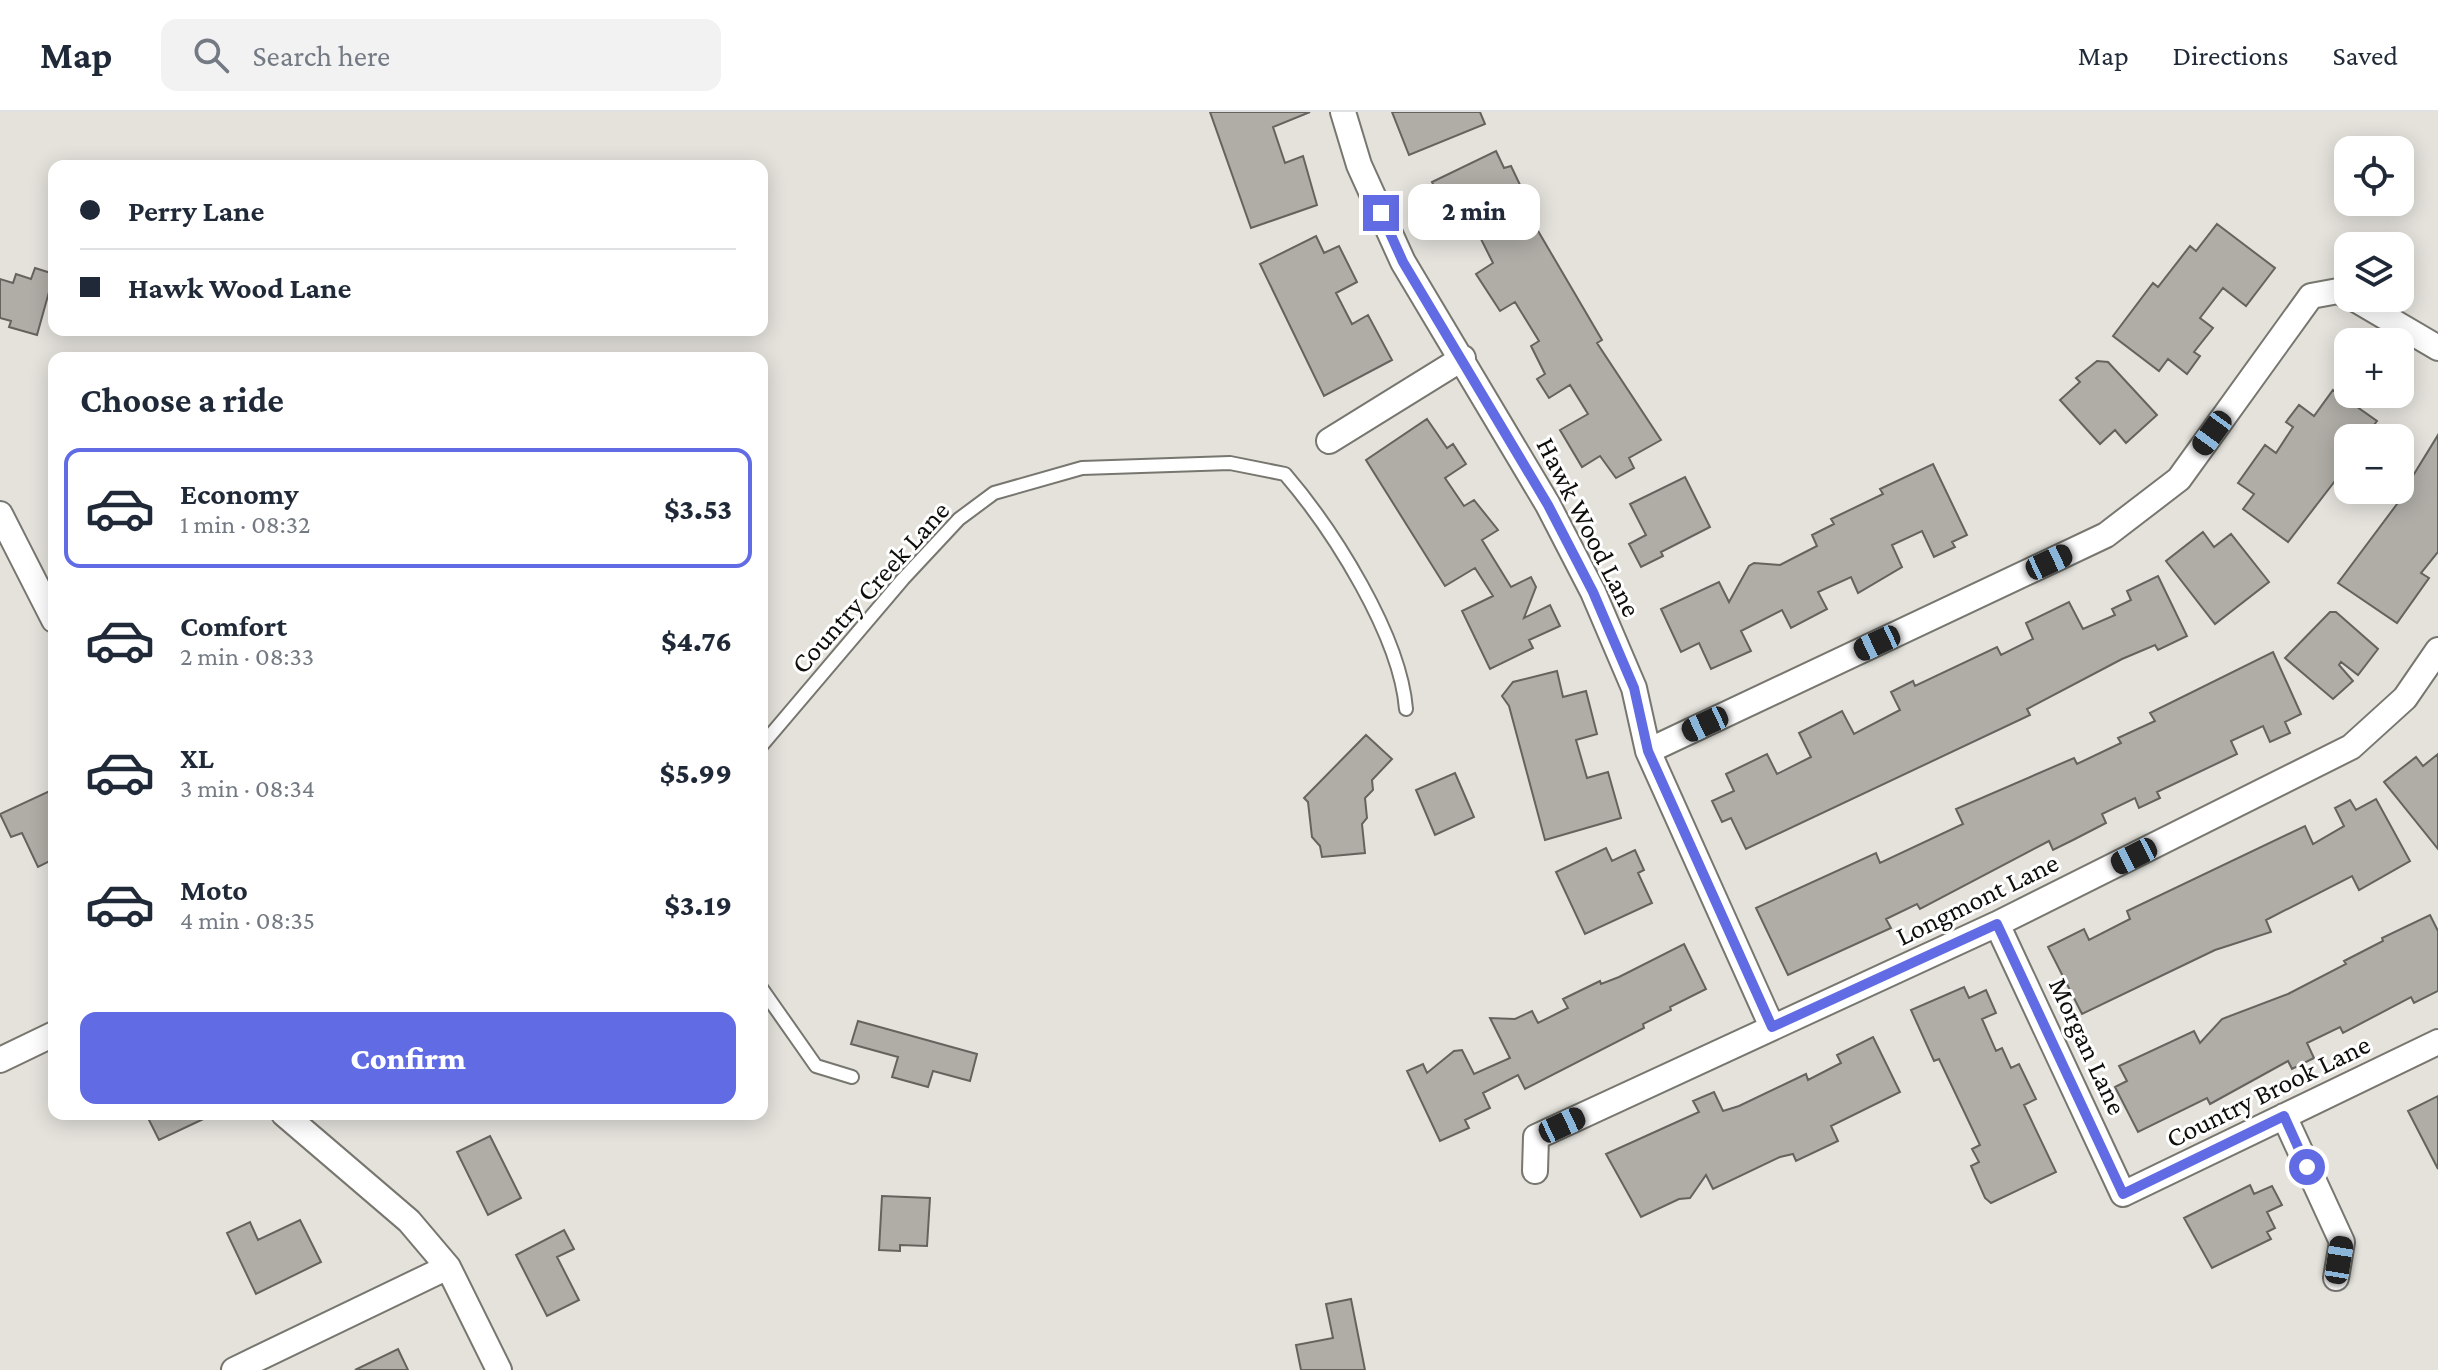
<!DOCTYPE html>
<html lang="en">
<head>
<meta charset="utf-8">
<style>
	:root { --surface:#fff; --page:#f2f2f3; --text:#1f2937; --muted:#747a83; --line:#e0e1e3; --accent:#616be3 }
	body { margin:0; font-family:"Crimson Pro",serif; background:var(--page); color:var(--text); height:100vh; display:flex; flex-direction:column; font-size:30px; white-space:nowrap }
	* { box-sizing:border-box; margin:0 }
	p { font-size:26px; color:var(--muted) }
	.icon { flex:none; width:44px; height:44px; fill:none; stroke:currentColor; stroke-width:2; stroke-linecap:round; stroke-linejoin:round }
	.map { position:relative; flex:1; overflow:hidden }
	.side { position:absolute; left:48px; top:240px; width:720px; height:768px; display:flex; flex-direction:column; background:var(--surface); border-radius:16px; box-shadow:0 4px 20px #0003 }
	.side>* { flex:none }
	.top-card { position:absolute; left:48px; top:48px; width:720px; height:176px; border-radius:16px; box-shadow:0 4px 20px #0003; display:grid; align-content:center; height:176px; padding:0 32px; background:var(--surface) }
	.buttons { position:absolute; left:2334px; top:24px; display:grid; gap:16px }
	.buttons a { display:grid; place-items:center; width:80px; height:80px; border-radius:16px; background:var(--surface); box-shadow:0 4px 20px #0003; font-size:40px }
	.end { position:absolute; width:36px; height:36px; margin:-18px; border:10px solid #616be3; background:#fff; box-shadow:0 0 0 4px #fff }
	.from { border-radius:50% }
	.bubble { position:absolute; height:56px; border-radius:16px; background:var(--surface); box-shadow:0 4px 20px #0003; font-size:26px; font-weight:800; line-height:56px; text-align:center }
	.car { position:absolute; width:24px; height:48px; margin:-24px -12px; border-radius:10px; box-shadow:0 0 6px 2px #0007; background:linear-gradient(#222 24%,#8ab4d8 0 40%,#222 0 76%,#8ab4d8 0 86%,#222 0) }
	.top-card b { display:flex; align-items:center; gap:28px; height:76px; font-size:30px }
	.top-card b+b { border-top:2px solid var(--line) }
	.top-card i { width:20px; height:20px; background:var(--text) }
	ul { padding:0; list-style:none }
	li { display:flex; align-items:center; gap:24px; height:120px; margin:0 16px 12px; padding:0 16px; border:4px solid transparent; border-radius:16px }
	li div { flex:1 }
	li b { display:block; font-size:30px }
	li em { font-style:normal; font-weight:800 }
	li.active { border-color:var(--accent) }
	li>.icon { width:72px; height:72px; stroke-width:1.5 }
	h2 { padding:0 32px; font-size:36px; line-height:96px }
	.action { display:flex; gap:16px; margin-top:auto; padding:16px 32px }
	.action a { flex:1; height:92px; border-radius:16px; background:var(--accent); color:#fff; font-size:32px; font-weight:800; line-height:92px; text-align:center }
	header { display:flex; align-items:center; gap:48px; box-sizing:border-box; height:112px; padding:0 40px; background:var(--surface); border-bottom:2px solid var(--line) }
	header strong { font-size:38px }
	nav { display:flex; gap:44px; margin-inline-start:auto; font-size:28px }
	.search { width:560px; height:72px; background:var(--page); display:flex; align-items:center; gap:20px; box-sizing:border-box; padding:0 28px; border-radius:16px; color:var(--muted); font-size:30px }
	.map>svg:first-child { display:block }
</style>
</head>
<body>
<header>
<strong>Map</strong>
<div class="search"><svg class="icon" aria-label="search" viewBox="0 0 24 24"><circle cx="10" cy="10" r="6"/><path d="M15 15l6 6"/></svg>Search here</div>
<nav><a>Map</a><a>Directions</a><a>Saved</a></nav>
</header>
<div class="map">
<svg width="2438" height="1258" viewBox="0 0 2438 1258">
	<rect width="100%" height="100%" fill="#e4e2db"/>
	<path fill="#afada6" stroke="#65635d" stroke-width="2" d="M1210 0H1310L1273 15 1285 51 1303 44 1317 93 1251 116Z
		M1392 0H1480L1485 12 1409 43Z
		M1496 39 1504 56 1511 54 1522 77 1518 79 1534 112 1602 228 1597 231 1661 328 1629 346 1634 356 1616 366 1600 344 1582 355 1560 318 1588 302 1570 273 1549 286 1537 267 1545 262 1531 234 1539 229 1515 190 1500 199 1476 162 1493 151 1473 111 1456 120 1432 70Z
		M2217 112 2275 156 2246 194 2223 176 2200 206 2213 216 2194 240 2200 244 2187 262 2168 247 2159 259 2113 224 2153 171 2158 175 2190 134 2196 139Z
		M1316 124 1324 141 1339 134 1357 170 1336 181 1352 212 1368 203 1392 248 1324 284 1260 152Z
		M35 156 54 162 37 223 9 215 11 209 0 206V167L13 171 16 162 31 167Z
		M2097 249 2108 250 2157 303 2126 331 2115 318 2100 332 2060 288 2080 270 2076 266Z
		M2333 278 2377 309 2364 326H2348V352L2288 430 2243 397 2254 382 2238 371 2265 333 2276 341 2293 315 2286 310 2299 293 2314 304Z
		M1427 307 1447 336 1453 332 1466 352 1445 366 1464 394 1474 388 1498 418 1482 428 1511 475 1531 465 1536 475 1524 506 1550 493 1560 514 1529 528 1533 536 1490 557 1462 499 1493 484 1475 456 1445 474 1366 348Z
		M2438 323V440L2421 461 2429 466 2397 511 2338 471 2400 388V368L2408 358 2414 362Z
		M1933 352 1967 423 1952 430 1955 435 1934 445 1922 419 1892 433 1902 455 1858 481 1851 465 1818 480 1827 497 1791 516 1782 498 1741 519 1751 539 1711 557 1699 531 1681 540 1661 497 1719 470 1729 490 1749 454 1754 451 1780 453 1817 434 1812 423 1834 412 1831 407 1883 382 1880 377Z
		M1685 365 1710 415 1661 440 1663 444 1641 455 1629 432 1646 423 1630 392Z
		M2203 420 2214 435 2231 422 2269 470 2215 512 2166 449Z
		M2158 464 2187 524 2158 538 2155 533 2122 547 2027 597 2030 603 1746 737 1731 706 1722 710 1712 689 1734 679 1726 662 1767 642 1777 662 1811 645 1799 621 1842 599 1854 622 1900 598 1891 580 1913 569 1915 574 1997 535 2001 543 2033 527 2026 511 2069 490 2083 517 2115 503 2112 497 2131 488 2127 479Z
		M2330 500H2336L2378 537 2358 563 2341 550 2339 553 2353 569 2333 587 2285 546Z
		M2273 540 2301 602 2285 610 2290 621 2270 630 2263 614 2231 629 2237 642 2157 680 2160 686 2139 696 2135 686 2102 702 2106 711 2073 728 2053 738 2049 729 1920 797 1917 792 1886 807 1891 816 1788 863 1756 796 1876 741 1880 751 1963 712 1956 697 2074 646 2077 652 2121 631 2118 626 2155 609 2150 601Z
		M1557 559 1563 585 1586 579 1597 622 1576 628 1587 666 1608 660 1621 706 1545 728 1509 594 1502 584 1513 570Z
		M1366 623 1392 647 1372 668 1373 678 1365 686 1367 706 1362 712 1365 741 1322 745 1320 734 1312 725 1308 690 1304 686Z
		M2438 642V737L2384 670 2416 645 2423 654Z
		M1455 661 1474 705 1435 723 1416 678Z
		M54 677V747L38 755 22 721 11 725 0 702Z
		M2376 687 2410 749 2359 778 2352 764 2266 808 2271 820 2215 838 2082 902 2048 835 2084 817 2089 828 2130 807 2127 799 2305 714 2313 732 2344 714 2335 696 2350 688 2356 698Z
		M1606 736 1612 749 1635 738 1644 758 1638 761 1652 791 1585 822 1556 760Z
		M2430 803 2438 819V879L2414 891 2411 885 2343 921 2340 915 2307 931 2314 946 2292 957 2288 949 2210 992 2207 986 2138 1020 2115 975 2127 969 2119 954 2194 919 2200 931 2222 907 2288 882 2346 852 2344 849 2383 829 2382 826Z
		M1684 832 1706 877 1670 895 1671 898 1643 912 1644 916 1525 977 1518 963 1483 981 1490 996 1465 1008 1469 1016 1440 1029 1407 959 1423 952 1427 961 1454 939 1462 938 1474 962 1510 946 1490 906 1515 907 1532 899 1538 911 1568 896 1563 887 1600 869 1601 872 1619 865Z
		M1964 875 1969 886 1986 878 1996 901 1982 907 1996 939 2002 936 2011 956 2019 952 2036 987 2024 993 2056 1060 1991 1091 1985 1086 1971 1054 1979 1050 1972 1037 1980 1033 1939 947 1934 949 1911 898Z
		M858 909 977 942 970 969 933 959 928 975 892 965 898 945 851 932Z
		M1873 925 1900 980 1831 1014 1838 1029 1796 1049 1793 1042 1780 1045 1713 1077 1706 1063 1690 1086 1679 1087 1641 1105 1606 1042 1699 1000 1693 989 1714 980 1723 999 1739 994 1806 962 1808 968 1841 951 1837 943Z
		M2438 984V1057L2408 999Z
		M146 1002H214L159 1028Z
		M490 1024 521 1086 488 1103 457 1040Z
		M2250 1073 2254 1082 2272 1074 2282 1093 2267 1100 2275 1116 2267 1120 2271 1127 2212 1156 2184 1106Z
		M882 1084 930 1086 927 1134 900 1133V1139L879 1138Z
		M300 1108 321 1150 256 1182 227 1121 250 1110 258 1128Z
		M564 1118 574 1137 557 1145 579 1188 547 1204 516 1143Z
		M1351 1187 1365 1258H1301L1296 1233 1333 1226 1326 1192Z
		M398 1237 408 1258H355Z"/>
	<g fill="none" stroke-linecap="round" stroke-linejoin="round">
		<defs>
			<path id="lane" d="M762 633 903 467 959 407 994 381 1082 356 1230 351 1285 362C1333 418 1400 523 1406 597
				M762 877 816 954 852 965"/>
			<path id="street" d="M1343 0 1359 53 1403 150 1548 393 1593 480 1634 576 1648 639 1772 915
				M2353 186 2438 236
				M1329 329 1463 246
				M0 402 54 508
				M1648 639 2106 423 2179 367 2311 184 2338 179 2348 184
				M1997 812 2123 1082 2438 930
				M0 948 54 922
				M284 1002 409 1109 448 1155 499 1258
				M2284 1004 2342 1130 2336 1166
				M1535 1059 1536 1025 1997 812 2351 635 2405 586 2438 538
				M234 1258 448 1155"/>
		</defs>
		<use href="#lane" stroke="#77766f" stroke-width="16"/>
		<use href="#street" stroke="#77766f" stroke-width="28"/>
		<use href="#lane" stroke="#fff" stroke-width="12"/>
		<use href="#street" stroke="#fff" stroke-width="24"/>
	</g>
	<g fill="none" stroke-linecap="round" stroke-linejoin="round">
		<path stroke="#616be3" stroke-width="10" d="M1381 101 1403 150 1548 393 1593 480 1634 576 1648 639 1772 915 1997 812 2123 1082 2284 1004 2307 1055"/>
	</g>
	<g text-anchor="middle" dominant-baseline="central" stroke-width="6" stroke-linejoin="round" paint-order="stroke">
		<g font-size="28" fill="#0e0e0b" stroke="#fff">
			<text transform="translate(1589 415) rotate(63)">Hawk Wood Lane</text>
			<text transform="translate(870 475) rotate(-48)">Country Creek Lane</text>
			<text transform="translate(1977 787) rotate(-26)">Longmont Lane</text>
			<text transform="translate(2088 934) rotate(65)">Morgan Lane</text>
			<text transform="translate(2268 979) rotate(-26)">Country Brook Lane</text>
		</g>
	</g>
</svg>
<div class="buttons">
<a><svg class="icon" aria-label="locate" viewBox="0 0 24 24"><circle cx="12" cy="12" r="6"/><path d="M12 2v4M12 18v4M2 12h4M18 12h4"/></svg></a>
<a><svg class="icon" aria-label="layers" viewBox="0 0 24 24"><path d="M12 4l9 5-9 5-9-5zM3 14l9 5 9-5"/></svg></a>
<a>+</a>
<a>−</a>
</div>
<i class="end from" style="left:2307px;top:1055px"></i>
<i class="end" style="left:1381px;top:101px"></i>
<div class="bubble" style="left:1408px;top:72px;width:132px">2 min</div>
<i class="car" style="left:2212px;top:321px;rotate:216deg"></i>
<i class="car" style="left:2049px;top:450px;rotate:65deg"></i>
<i class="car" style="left:1877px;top:531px;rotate:245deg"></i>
<i class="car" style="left:1705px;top:612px;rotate:245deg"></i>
<i class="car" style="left:2134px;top:744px;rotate:243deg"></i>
<i class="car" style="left:1562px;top:1013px;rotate:65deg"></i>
<i class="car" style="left:2339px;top:1148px;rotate:9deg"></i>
<div class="top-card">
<b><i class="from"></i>Perry Lane</b>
<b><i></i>Hawk Wood Lane</b>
</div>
<section class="side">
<h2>Choose a ride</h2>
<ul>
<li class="active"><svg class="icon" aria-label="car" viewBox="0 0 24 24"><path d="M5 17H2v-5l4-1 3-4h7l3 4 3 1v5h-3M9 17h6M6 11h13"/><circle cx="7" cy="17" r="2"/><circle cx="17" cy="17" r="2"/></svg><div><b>Economy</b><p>1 min · 08:32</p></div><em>$3.53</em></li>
<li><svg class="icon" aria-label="car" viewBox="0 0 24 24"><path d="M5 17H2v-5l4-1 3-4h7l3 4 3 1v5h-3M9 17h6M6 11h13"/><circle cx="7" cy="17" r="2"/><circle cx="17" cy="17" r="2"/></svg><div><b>Comfort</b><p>2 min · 08:33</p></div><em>$4.76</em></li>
<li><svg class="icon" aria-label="car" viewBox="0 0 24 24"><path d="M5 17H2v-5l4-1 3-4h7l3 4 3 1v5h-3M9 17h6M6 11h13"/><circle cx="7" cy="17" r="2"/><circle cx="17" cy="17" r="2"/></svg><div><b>XL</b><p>3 min · 08:34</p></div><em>$5.99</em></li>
<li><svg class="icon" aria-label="car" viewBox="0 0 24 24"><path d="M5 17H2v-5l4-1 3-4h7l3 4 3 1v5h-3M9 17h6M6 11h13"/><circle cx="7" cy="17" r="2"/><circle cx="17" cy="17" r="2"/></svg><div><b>Moto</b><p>4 min · 08:35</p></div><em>$3.19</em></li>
</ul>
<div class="action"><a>Confirm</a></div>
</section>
</div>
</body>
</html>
